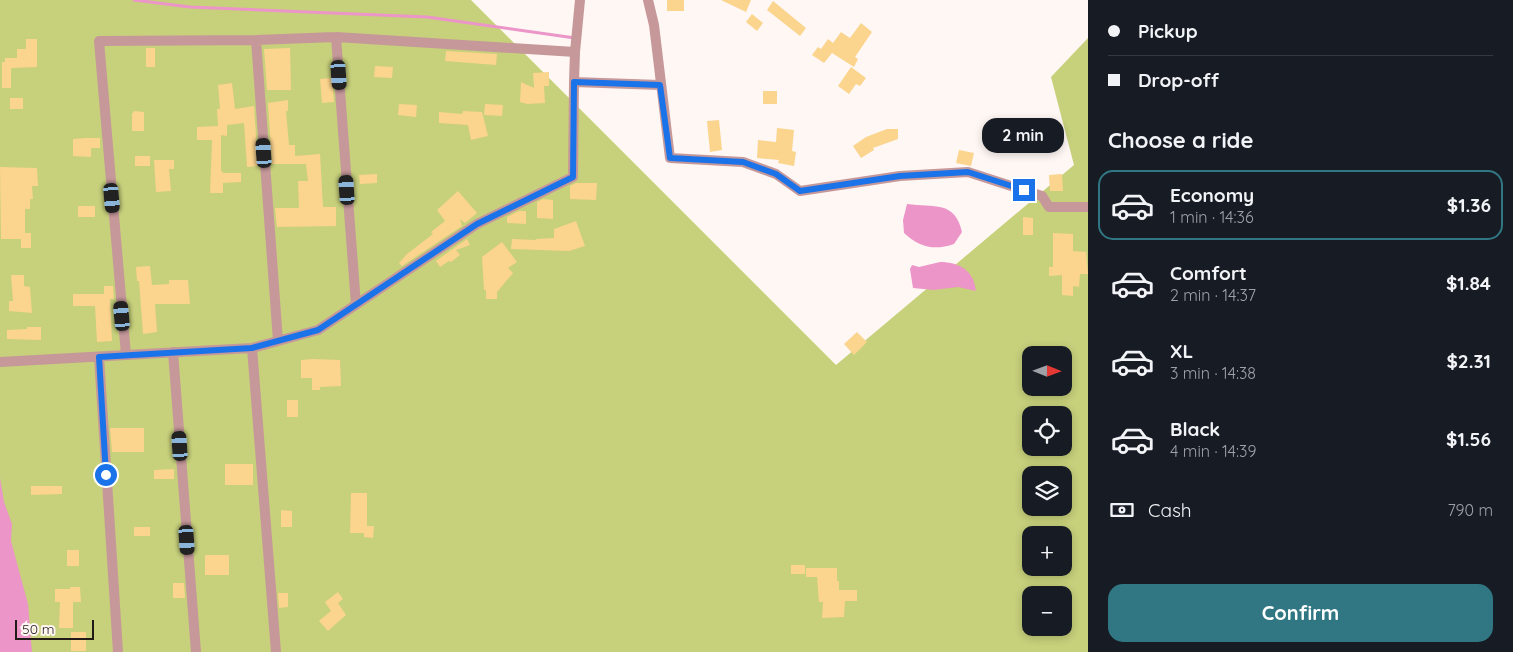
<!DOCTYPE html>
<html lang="en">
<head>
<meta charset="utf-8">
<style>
	:root { --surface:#171b24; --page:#20242c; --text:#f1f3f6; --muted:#9ea1a6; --line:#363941; --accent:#307783 }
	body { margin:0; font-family:Quicksand,sans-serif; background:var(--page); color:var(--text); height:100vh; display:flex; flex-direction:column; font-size:19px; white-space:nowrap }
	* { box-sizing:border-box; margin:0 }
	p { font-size:16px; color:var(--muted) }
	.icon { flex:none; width:28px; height:28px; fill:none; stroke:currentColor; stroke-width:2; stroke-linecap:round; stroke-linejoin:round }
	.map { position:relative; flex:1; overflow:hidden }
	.side { display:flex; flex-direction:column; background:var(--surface); width:425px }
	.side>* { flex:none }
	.banner { display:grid; align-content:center; height:110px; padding:0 20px; background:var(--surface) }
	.needle { width:32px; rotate:91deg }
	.tools { position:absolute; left:1022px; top:346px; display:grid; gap:10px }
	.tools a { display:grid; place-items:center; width:50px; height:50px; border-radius:10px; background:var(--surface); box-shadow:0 2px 8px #0003; font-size:25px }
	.scale { position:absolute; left:15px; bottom:12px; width:79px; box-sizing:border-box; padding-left:5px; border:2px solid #211a17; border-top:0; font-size:14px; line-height:18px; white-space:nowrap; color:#211a17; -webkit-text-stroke:4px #fff7f3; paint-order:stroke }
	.end { position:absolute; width:22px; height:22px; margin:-11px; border:6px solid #1a73e8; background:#fff; box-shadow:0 0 0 2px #fff }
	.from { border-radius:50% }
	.bubble { position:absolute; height:35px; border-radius:15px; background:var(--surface); box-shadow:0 2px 8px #0003; font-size:16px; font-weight:700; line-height:35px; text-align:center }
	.car { position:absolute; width:15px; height:30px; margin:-15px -8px; border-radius:6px; box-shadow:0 0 4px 1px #0007; background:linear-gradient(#222 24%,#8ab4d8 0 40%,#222 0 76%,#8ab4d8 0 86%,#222 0) }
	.banner b { display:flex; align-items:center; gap:18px; height:48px; font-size:19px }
	.banner b+b { border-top:1px solid var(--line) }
	.banner i { width:12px; height:12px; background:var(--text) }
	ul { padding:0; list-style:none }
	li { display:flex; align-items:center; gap:15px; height:70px; margin:0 10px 8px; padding:0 10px; border:2px solid transparent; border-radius:15px }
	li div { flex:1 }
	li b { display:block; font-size:19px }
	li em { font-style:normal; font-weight:700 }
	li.current { border-color:var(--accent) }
	li>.icon { width:45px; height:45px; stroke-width:1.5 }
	h2 { padding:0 20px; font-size:22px; line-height:60px }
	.pay { display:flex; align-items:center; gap:12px; height:55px; padding:0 20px; font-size:19px }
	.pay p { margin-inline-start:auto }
	.button { display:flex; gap:10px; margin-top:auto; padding:10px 20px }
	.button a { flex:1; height:58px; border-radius:15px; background:var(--accent); color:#fff; font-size:20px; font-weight:700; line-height:58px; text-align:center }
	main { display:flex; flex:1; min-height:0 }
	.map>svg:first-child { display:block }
</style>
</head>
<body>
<main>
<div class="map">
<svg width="1088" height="652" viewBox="0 0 1088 652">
	<rect width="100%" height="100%" fill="#fff7f3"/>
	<path fill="#c7d07b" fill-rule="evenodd" d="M0 0H471L836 365 1074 165 1051 77 1088 38V652H0ZM1031 355H1064V388H1031ZM1031 415H1064V448H1031ZM1031 475H1064V508H1031ZM1031 535H1064V568H1031ZM1031 595H1064V628H1031Z"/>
	<path fill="#ec95c8" d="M907 204C934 208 955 200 962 232L954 244C934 251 919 247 904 233L903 220Z
		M940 262C960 262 974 271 976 291L958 287 934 290 913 288 910 269 912 265 919 267Z
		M0 478 4 502 12 524 11 541 28 604 32 652H0Z"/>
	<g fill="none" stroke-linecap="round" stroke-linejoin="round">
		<path stroke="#ec95c8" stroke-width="3" d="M134 0 190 7 427 17 575 38"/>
	</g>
	<path fill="#fbd48e" d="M667 0H684V11H667Z
		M721 0H751L746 12Z
		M773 1 806 28 800 36 767 10Z
		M752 14 763 23 757 31 746 22Z
		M861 23 872 32 855 57 858 59 854 67 832 53 824 63 812 55 818 47 821 49 828 39 833 43 841 32 850 38Z
		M26 39H37V67L11 68V88H2V62H5V58H17V49H26Z
		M146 48H155V67H146Z
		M290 48 291 90H267L264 49Z
		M446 51 497 54 496 65 445 61Z
		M375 66 393 67 392 78 374 77Z
		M851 67 866 78 860 86 856 84 849 94 838 86Z
		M549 72V86H544L545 103 527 104 520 102 521 82 534 88 533 73Z
		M332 78 334 102 322 103 320 79Z
		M232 83 235 109 254 106 258 166 247 167 244 123 227 125V136L221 135V170L223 173H241V182L223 183V193H210L212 140H197V127L218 126 217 109H220L218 85Z
		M763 91H777V104H763Z
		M10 98H23V109H10Z
		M288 100V111H286L289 145H295V156L320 154 323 207H336V226L277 227 275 208H299L298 181H308L306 164H272L268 103Z
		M399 104 417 105 416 117 398 115Z
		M485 104 503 105 502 116 484 115Z
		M134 111 144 112V131H132V114Z
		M463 111 482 112 488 136 471 140 468 125 439 123V112L462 114Z
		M719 120 722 150 710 152 707 121Z
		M777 128 794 130 792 151 796 152 794 166 778 163 779 160 757 158 758 140 776 142Z
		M887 129H898V139L873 148 874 150 861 158 853 146 866 137Z
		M86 138H100V148H91V157L73 156V139Z
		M959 150 974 153 971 166 956 163Z
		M135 156H150V166H135Z
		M154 160H174V169H169L171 191 156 192Z
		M0 167 37 168 38 186H32L33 199H30V209H25V233H31V248H21V239H1Z
		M377 174V183L360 184 359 175Z
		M1062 174 1063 191H1050L1049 175Z
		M576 183H597L596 200 570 199V186Z
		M458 191 477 213 465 223 460 219 462 226 402 266 399 263 407 254 433 234 431 232 445 221 437 210Z
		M543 199 553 200V219L537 218V202Z
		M78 206H95V217H78Z
		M519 211H526V224L507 223V217Z
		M1023 217 1033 218V235H1023Z
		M576 221 585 246 569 251 511 249 512 239 536 240V239L554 238V229Z
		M1053 233 1073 234V251L1086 252 1088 274H1080L1079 287 1073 286V296L1062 295V275L1049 276V267H1053Z
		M467 239 470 245 456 250 460 255 451 262 449 261 440 267 436 261 423 270Z
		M502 242 517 262 508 268 513 273 497 292V299H486V290H484L482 257Z
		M150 266 152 285 169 284V280H188L190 304H155L157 332 143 334 139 281H137L136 267Z
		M11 275H24V286L30 287 32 313 9 311V301H13Z
		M104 286H113L114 299H110L112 341 97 342 95 306H73V294H104Z
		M27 327H41V340L7 339V330L27 329Z
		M857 332 867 342 854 355 844 344Z
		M312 359 340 360 341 386 320 387V390H312V378H301V360Z
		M287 400H298V417H287Z
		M110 428H144V452H112Z
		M225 464H253V485H225Z
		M174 469V479H154V470Z
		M31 486H62V494L31 495Z
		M351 493H367V526H374L373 538 364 537V533H350Z
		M281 510 292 511V527H281Z
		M134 527H150V536H134Z
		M67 550H79V566H67Z
		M205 555H229V575H205Z
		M791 565H805V574H791Z
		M806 568H837V581H839V590H857V601H845L844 617 822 618 823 602H819L817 577H806Z
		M173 583H184L185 598H173Z
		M70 587H80L81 602H73V628H59L60 602H55V589H70Z
		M338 592 343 599 338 603 346 615 328 631 319 621 331 611 325 602Z
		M278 593H288V607L279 608Z
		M71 632H86V651H71Z"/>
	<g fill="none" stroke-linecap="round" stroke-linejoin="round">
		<path stroke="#c6989a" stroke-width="10" d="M648 0 654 25 670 158 743 162 776 174 800 191 900 176 968 172 1042 196 1049 207H1088
			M336 37 356 305
			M256 40 278 341
			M575 52 580 0
			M252 348 318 330 477 224 573 177 574 82
			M173 352 196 652
			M126 355 99 41 256 40 336 37 575 52 574 82 660 85
			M99 357 118 652
			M0 362 252 348 276 652"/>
	</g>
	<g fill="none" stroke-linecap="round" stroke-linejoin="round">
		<path stroke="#1a73e8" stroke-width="6" d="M106 475 99 357 252 348 318 330 477 224 573 177 574 82 660 85 670 158 743 162 776 174 800 191 900 176 968 172 1024 190"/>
	</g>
</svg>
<div class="tools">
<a><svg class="needle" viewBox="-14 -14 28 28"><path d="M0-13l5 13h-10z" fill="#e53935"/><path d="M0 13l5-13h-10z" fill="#9ea1a6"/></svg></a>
<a><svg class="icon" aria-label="locate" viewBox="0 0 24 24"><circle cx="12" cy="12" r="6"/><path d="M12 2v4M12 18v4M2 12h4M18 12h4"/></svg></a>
<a><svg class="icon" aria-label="layers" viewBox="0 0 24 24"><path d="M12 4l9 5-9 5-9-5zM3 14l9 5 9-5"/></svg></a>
<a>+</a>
<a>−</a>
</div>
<div class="scale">50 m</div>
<i class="end from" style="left:106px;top:475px"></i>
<i class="end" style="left:1024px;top:190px"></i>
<div class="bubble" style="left:982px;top:118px;width:82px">2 min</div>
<i class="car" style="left:339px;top:75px;rotate:176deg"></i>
<i class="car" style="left:264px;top:153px;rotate:356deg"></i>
<i class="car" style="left:347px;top:190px;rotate:356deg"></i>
<i class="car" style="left:112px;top:198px;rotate:175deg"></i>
<i class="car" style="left:122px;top:316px;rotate:355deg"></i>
<i class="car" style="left:180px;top:446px;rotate:356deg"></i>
<i class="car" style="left:187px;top:540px;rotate:176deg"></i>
</div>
<section class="side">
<div class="banner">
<b><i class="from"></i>Pickup</b>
<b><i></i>Drop-off</b>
</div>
<h2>Choose a ride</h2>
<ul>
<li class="current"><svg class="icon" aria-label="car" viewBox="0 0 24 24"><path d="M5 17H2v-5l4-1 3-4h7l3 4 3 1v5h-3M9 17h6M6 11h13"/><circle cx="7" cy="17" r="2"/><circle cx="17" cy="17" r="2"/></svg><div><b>Economy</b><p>1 min · 14:36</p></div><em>$1.36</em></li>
<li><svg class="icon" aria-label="car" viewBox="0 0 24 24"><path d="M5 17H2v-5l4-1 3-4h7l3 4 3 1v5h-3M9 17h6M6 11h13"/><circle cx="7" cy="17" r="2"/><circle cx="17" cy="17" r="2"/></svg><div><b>Comfort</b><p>2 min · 14:37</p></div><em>$1.84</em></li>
<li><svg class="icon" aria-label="car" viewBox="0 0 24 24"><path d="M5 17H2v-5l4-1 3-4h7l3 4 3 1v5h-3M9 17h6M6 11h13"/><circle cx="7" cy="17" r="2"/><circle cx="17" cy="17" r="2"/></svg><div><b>XL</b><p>3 min · 14:38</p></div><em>$2.31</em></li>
<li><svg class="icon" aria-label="car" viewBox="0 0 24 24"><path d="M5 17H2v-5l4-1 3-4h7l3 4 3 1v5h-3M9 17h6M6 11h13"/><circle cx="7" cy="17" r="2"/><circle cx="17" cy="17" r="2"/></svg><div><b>Black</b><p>4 min · 14:39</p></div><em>$1.56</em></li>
</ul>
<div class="pay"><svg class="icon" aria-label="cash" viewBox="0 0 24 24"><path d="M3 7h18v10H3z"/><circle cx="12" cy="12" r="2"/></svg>Cash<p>790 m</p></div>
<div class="button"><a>Confirm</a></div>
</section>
</main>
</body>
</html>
